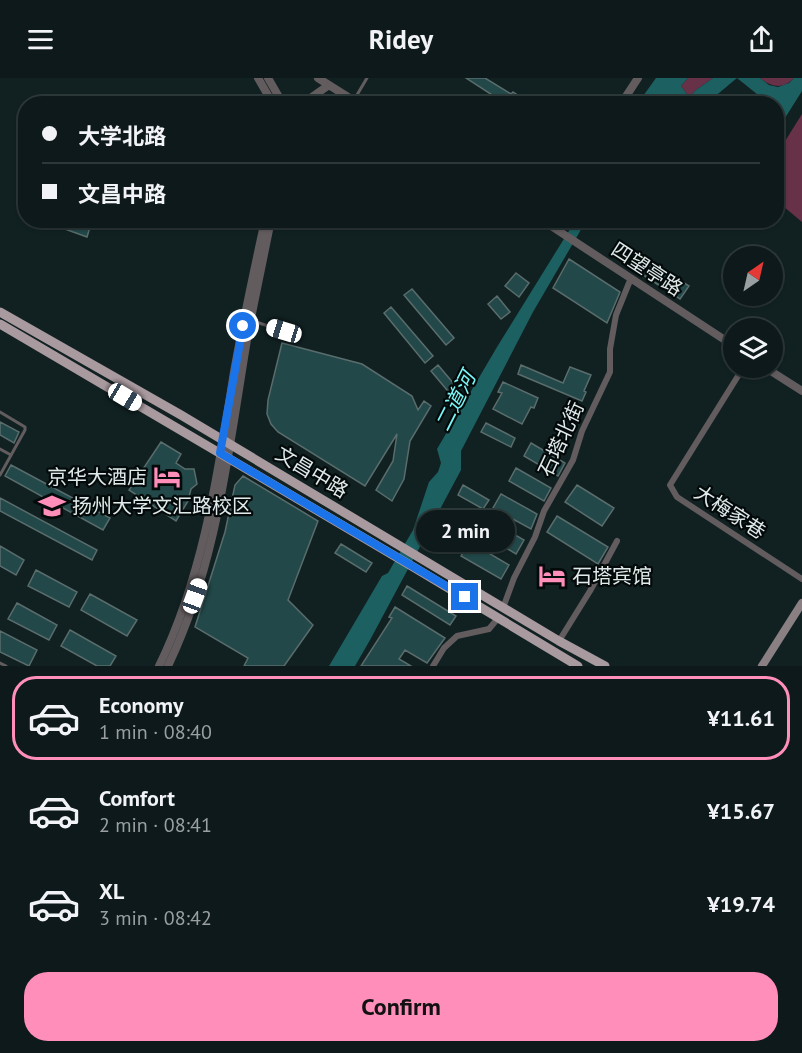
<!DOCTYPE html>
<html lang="en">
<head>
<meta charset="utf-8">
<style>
	:root { --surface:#0d191a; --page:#1b2627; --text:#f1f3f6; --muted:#9aa0a2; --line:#2d3839; --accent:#ff8ebb }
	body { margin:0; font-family:"PT Sans","Noto Sans SC",sans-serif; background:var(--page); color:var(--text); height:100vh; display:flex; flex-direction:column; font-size:22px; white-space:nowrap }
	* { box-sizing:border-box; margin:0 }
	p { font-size:20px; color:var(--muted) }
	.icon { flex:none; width:33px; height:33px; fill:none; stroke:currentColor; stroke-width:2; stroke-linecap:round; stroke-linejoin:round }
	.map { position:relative; height:588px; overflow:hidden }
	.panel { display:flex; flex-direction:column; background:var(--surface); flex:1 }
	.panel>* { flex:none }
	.hud { position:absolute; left:18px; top:18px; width:766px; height:132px; border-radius:24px; box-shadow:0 2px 4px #0004,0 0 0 2px var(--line); display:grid; align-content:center; height:132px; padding:0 24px; background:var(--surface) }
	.needle { width:39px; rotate:34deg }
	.controls { position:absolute; left:723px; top:168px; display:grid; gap:12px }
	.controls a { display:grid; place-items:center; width:60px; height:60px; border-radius:50%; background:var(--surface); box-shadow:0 2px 4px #0004,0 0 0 2px var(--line); font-size:30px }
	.end { position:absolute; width:27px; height:27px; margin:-14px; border:8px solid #1a73e8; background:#fff; box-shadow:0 0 0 3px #fff }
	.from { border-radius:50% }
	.bubble { position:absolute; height:42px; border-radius:21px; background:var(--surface); box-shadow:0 2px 4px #0004,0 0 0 2px var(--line); font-size:20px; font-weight:700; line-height:42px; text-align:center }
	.car { position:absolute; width:18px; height:36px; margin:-18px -9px; border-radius:8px; box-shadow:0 0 4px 2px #0007; background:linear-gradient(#fff 24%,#345 0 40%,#fff 0 76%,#345 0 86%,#fff 0) }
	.hud b { display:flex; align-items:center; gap:21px; height:57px; font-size:22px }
	.hud b+b { border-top:2px solid var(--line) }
	.hud i { width:15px; height:15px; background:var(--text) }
	ul { padding:10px 0 0; list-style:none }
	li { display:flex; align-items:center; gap:18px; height:84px; margin:0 12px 9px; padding:0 12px; border:3px solid transparent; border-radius:24px }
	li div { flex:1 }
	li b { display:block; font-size:22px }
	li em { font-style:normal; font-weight:700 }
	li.on { border-color:var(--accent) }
	li>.icon { width:54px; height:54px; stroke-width:1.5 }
	.cta { display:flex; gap:12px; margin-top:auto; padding:12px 24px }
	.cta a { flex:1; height:69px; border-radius:24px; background:var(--accent); color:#111; font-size:24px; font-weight:700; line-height:69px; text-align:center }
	header { display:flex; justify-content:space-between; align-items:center; height:78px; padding:0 24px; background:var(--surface); font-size:27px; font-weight:700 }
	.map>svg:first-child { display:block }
</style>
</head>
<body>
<header><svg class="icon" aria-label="menu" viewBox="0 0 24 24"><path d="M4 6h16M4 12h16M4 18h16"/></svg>Ridey<svg class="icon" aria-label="share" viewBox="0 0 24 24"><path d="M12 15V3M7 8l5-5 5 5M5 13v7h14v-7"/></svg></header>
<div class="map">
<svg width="802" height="588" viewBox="0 0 802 588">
	<rect width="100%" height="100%" fill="#112122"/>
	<path fill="#673147" d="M688 0H713L696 12 689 19 681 8Z
		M760 0H794C783 12 771 9 760 0Z
		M802 36V144L777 123V76Z"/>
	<path fill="#1c6061" d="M656 0H688L681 8 689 19 696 12 713 0H760L769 7 778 9 789 5 794 0H802V13L785 40 777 33V26L768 25 737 0 707 25H638Z
		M575 143H586L533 234 461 373V392L370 562 355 588H329L382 498 388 495 413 452 429 404 438 394 441 385 437 371 497 269Z"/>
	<path fill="#224849" stroke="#5a6c6c" stroke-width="1.5" d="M466 0H485L511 16 513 14 531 26H506Z
		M40 142H82L91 146 87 159Z
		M645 180 689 208 680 221 637 193Z
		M569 181 620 214 607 245 553 210Z
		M516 195 529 205 519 219 505 208Z
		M412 211 454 260 446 267 404 217Z
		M497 218 510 234 501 241 488 226Z
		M391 229 433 278 425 285 384 235Z
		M282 265 362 286 412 318 418 332 424 323 431 328 410 363 404 401 392 423 376 412 393 383 397 356 365 408 278 354 271 346 267 336 268 322Z
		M438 287 459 312 452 318 431 293Z
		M521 287 563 305 570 289 591 297 584 313 586 314 582 323 518 296Z
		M503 304 538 320 534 330 531 329 522 346 493 331 502 315 498 314Z
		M0 344 19 354 14 365 0 357Z
		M486 345 515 360 511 369 481 354Z
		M161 364 181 376 176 385 185 391H194L197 406 191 411 188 423 176 443 129 412Z
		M531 365 565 385 558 398 524 378Z
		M11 387 110 440 103 452 5 398Z
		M516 390 551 410 544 423 509 403Z
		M243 398 318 443 288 522 313 547 284 588H244L248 580 195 549 225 454 235 407Z
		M463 407 489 422 483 431 458 417Z
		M577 407 614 430 602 448 565 424Z
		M501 416 537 436 531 451 493 430Z
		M0 420 97 472 92 482 0 433Z
		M557 438 608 469 598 486 547 454Z
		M487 441 524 462 516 476 479 454Z
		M470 464 509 487 501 501 461 478Z
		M341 466 372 485 366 494 335 475Z
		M0 468 24 482 16 497 0 488Z
		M36 492 77 514 69 529 28 508Z
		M407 508 456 538 450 547 402 517Z
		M90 516 137 542 127 558 81 532Z
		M17 525 57 547 49 562 8 541Z
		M395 529 445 560 427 585 405 572 399 581 411 588H361L392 540 389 539Z
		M70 552 116 578 110 588H97L61 568Z
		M0 553 37 572 29 588 0 574Z"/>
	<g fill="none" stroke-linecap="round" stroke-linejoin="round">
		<path stroke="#635c5e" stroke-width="3" d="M354 22 367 0
			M253 243 284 253
			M0 334 25 349V352L0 397
			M0 371 11 377
			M0 585 6 588"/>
		<path stroke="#635c5e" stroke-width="6" d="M743 290 670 407 677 419 802 501
			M503 530 514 500 535 459 544 433 573 382 582 353 610 294V271L616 237 631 200
			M559 563 590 513 617 463
			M433 588 444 570 457 558 489 551 499 539"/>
		<path stroke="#635c5e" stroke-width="8" d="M258 0 273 26
			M268 0 283 26
			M318 0 359 26
			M302 26 329 7
			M621 26 638 0
			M542 142 734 268
			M766 290 802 313
			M159 588C204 496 218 394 234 294 243 243 254 193 265 142
			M168 588C219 482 229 365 249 250 256 214 264 178 271 142"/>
		<path stroke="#8a7f83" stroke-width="8" d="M762 588 802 525"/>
		<path stroke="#a99a9f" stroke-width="9" d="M0 234 181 337 559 563 605 588
			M0 246 415 490 578 588"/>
	</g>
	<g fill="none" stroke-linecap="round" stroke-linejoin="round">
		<path stroke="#1a73e8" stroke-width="8" d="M243 248 220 375 465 519"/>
	</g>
	<defs>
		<symbol id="hotel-bare" viewBox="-9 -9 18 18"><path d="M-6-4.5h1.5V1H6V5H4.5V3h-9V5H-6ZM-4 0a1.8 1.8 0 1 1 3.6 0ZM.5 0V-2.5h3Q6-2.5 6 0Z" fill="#ff8ebb" stroke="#040909" stroke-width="2.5" paint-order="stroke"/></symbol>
		<symbol id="university-bare" viewBox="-9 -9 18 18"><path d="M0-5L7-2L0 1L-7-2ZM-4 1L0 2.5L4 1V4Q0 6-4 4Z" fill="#ff8ebb" stroke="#040909" stroke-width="2.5" paint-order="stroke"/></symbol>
	</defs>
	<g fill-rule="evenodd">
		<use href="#hotel-bare" x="148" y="380" width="38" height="38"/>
		<use href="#university-bare" x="33" y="409" width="38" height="38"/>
		<use href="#hotel-bare" x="533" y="479" width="38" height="38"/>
	</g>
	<g text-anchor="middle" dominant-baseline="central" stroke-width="4.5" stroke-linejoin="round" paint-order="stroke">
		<g font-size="20" fill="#e0eaea" stroke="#040909">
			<text transform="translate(647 191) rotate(33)">四望亭路</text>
			<text transform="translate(561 361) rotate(-65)">石塔北街</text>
			<text transform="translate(312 394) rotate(31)">文昌中路</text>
			<text transform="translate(730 434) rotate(33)">大梅家巷</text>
		</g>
		<g font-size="20" fill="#e0eaea" stroke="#040909" text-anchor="start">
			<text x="147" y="399" text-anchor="end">京华大酒店</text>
			<text x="72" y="428">扬州大学文汇路校区</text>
			<text x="572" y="498">石塔宾馆</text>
		</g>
		<g font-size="21" font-style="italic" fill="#7af7f9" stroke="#040909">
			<text transform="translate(455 323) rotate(-63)">二道河</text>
		</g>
	</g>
</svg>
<div class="controls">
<a><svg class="needle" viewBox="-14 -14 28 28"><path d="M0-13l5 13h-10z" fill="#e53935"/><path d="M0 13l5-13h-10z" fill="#9aa0a2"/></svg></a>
<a><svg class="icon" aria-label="layers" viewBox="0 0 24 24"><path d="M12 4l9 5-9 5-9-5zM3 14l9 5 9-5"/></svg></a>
</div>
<i class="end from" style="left:243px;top:248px"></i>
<i class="end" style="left:465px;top:519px"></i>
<div class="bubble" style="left:416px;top:432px;width:99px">2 min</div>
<i class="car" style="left:284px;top:253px;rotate:287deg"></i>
<i class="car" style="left:125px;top:319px;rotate:121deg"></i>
<i class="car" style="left:195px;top:518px;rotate:20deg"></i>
<div class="hud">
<b><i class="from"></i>大学北路</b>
<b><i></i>文昌中路</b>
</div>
</div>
<section class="panel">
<ul>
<li class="on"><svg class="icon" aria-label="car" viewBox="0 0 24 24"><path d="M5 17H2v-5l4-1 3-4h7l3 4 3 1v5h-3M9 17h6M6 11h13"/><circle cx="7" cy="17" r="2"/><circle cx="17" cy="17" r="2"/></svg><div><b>Economy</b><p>1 min · 08:40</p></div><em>¥11.61</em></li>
<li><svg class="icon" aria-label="car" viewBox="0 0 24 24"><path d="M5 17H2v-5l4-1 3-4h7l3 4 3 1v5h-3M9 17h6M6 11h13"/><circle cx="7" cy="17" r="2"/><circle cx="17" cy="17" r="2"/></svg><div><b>Comfort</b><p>2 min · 08:41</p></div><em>¥15.67</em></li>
<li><svg class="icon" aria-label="car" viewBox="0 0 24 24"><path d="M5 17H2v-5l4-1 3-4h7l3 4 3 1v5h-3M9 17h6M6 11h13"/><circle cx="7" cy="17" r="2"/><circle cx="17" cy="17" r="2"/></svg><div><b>XL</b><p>3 min · 08:42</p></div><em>¥19.74</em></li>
</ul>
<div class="cta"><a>Confirm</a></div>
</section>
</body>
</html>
